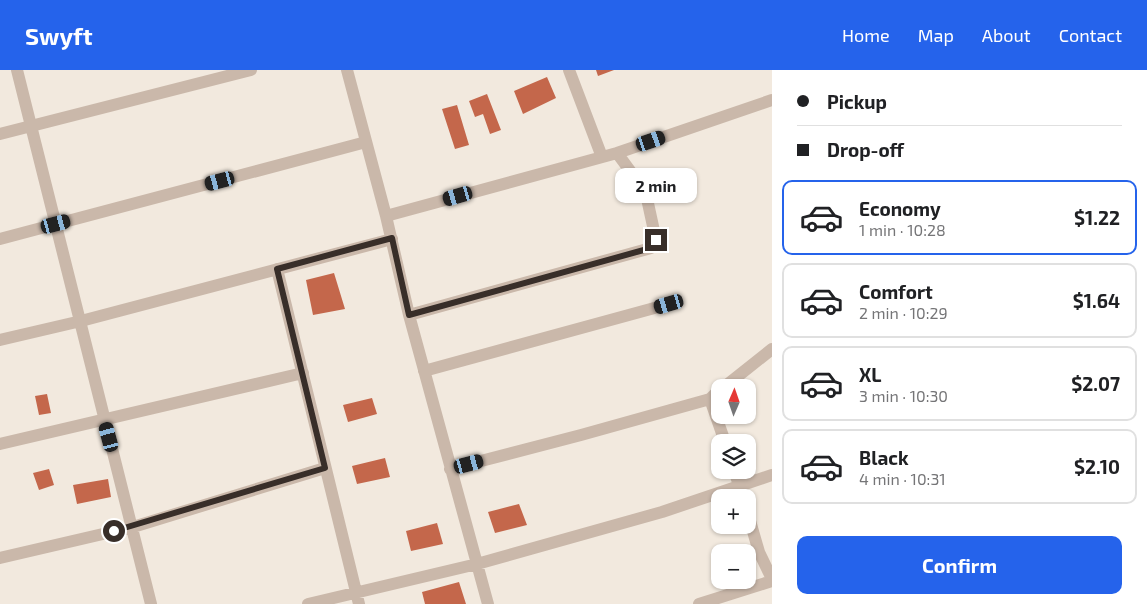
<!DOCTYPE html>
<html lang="en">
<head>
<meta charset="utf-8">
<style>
	:root { --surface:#fff; --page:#f2f2f2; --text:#202124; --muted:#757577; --line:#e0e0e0; --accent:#2563eb }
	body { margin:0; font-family:"Exo 2",sans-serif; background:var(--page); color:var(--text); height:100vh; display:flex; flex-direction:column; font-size:19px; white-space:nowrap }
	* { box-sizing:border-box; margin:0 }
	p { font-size:16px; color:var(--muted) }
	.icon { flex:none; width:28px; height:28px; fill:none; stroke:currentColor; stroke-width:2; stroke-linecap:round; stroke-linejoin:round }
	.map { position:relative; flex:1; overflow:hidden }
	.side { display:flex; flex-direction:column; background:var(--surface); width:375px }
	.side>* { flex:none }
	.guide { display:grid; align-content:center; height:110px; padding:0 25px; background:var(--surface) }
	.needle { width:32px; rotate:2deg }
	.fabs { position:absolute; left:711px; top:309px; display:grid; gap:10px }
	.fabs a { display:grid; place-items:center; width:45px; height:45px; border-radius:10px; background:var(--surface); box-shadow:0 1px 4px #0004; font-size:25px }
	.end { position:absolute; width:22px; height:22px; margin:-11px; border:6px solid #382e29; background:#fff; box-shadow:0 0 0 2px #fff }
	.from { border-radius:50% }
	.bubble { position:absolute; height:35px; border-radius:10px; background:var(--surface); box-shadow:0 1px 4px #0004; font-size:16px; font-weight:700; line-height:35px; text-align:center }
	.car { position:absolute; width:15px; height:30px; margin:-15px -8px; border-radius:6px; box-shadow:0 0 4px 1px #0007; background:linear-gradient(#222 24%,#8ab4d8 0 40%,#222 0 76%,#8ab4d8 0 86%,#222 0) }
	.guide b { display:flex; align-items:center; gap:18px; height:48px; font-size:19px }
	.guide b+b { border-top:1px solid var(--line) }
	.guide i { width:12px; height:12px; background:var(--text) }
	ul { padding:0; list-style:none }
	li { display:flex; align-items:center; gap:15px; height:75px; margin:0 10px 8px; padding:0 15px; border:2px solid var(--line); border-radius:10px }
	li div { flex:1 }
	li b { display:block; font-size:19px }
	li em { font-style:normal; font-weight:700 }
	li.current { border-color:var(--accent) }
	li>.icon { width:45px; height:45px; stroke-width:1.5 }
	.cta { display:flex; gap:10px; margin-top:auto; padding:10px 25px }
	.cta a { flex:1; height:58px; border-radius:10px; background:var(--accent); color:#fff; font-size:20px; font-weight:700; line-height:58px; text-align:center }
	header { display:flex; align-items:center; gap:30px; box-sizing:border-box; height:70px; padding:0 25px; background:var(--accent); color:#fff }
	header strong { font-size:24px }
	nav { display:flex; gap:28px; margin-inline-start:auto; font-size:18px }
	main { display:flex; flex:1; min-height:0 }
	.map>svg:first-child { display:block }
</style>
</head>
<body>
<header>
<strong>Swyft</strong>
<nav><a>Home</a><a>Map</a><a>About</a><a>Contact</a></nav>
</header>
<main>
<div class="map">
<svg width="772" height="534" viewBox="0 0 772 534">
	<rect width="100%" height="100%" fill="#f2e9de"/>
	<path fill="#c4674b" d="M596 0H614L598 6Z
		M547 7 556 28 523 44 514 21Z
		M487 24 501 60 490 64 483 44 475 47 469 31Z
		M457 35 469 75 455 79 442 39Z
		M334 203 345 239 313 245 306 210Z
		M47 324 51 343 39 345 35 326Z
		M372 328 377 344 348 352 343 335Z
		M385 388 390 407 357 414 352 396Z
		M49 399 54 415 39 420 33 403Z
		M108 409 111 427 77 434 73 415Z
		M519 434 527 455 495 463 488 442Z
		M437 453 443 474 411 481 406 461Z
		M459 512 466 534H425L422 522Z"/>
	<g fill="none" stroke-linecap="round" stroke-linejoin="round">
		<path stroke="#cab8aa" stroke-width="12" d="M17 0 151 534
			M347 0 386 146
			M569 0 602 87
			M0 64 251 0
			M0 169 366 72
			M277 199 359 534
			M409 245 651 178 655 175 656 170 646 124 642 117 617 83
			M0 270 81 251 392 169
			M424 301 669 234
			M723 318 772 279
			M716 323 710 329 725 372
			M0 374 303 303
			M450 399 581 365 710 329
			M734 400 743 428
			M748 444 759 482 772 509
			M0 488 133 457 325 398
			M308 534 477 494 662 442 772 405
			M488 534 409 245 386 146 617 83 772 30
			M699 534 772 511"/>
	</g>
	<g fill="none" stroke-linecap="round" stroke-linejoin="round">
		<path stroke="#382e29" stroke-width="6" d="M114 461 325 398 277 199 392 168 409 245 651 178 655 175 656 170"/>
	</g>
</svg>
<div class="fabs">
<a><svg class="needle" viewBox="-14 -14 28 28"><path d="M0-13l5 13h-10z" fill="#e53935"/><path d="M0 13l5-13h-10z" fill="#757577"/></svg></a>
<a><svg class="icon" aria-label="layers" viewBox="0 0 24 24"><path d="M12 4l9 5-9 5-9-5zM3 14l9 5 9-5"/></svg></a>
<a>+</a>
<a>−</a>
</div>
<i class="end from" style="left:114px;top:461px"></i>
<i class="end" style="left:656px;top:170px"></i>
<div class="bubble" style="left:615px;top:98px;width:82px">2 min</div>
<i class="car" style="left:651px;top:71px;rotate:71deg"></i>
<i class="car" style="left:220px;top:111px;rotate:255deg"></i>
<i class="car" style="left:458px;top:126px;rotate:254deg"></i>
<i class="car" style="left:56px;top:154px;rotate:75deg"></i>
<i class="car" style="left:669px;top:234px;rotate:254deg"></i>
<i class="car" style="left:109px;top:367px;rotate:345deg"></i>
<i class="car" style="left:469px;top:394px;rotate:75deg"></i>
</div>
<section class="side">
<div class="guide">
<b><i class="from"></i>Pickup</b>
<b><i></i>Drop-off</b>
</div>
<ul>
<li class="current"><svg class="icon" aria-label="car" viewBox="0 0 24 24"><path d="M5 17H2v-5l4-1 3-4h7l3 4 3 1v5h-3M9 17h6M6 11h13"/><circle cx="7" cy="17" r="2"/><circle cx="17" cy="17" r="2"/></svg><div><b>Economy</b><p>1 min · 10:28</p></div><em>$1.22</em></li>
<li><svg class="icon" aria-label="car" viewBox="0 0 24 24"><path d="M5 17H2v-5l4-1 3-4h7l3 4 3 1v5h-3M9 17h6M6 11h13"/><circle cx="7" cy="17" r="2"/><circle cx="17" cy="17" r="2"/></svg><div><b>Comfort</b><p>2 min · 10:29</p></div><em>$1.64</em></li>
<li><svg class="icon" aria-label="car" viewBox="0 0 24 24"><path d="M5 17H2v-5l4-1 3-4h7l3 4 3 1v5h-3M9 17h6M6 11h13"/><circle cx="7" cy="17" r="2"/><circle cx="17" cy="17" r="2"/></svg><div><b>XL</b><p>3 min · 10:30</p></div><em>$2.07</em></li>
<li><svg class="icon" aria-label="car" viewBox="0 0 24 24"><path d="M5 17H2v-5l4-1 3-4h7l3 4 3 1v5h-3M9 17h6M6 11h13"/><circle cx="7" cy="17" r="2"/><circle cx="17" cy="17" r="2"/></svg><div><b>Black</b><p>4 min · 10:31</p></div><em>$2.10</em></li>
</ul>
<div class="cta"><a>Confirm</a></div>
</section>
</main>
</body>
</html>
